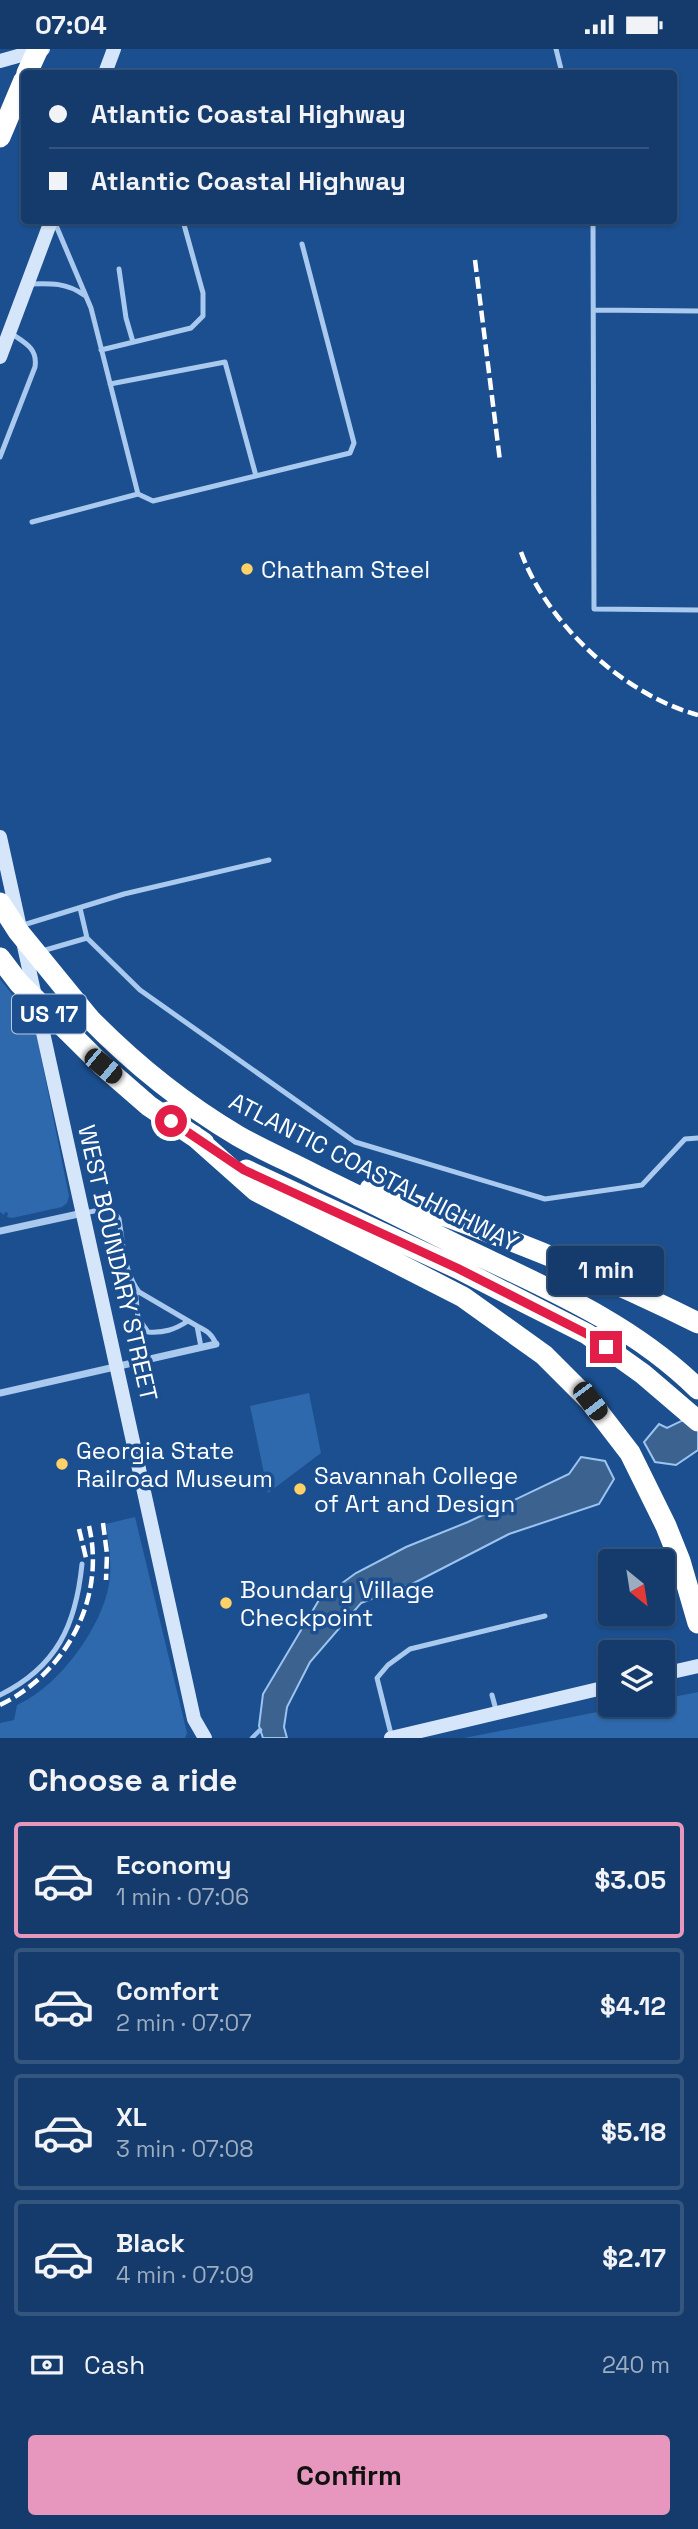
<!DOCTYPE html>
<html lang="en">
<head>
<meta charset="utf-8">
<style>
	:root { --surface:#143b6b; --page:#214673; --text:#f1f3f6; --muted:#9dadc1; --line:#33557e; --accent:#e797bd }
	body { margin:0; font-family:"Space Grotesk",sans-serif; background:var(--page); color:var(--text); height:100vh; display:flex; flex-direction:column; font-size:26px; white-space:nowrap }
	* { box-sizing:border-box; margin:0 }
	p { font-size:23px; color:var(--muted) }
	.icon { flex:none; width:38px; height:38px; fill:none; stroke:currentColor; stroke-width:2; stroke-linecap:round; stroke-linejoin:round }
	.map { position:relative; height:1689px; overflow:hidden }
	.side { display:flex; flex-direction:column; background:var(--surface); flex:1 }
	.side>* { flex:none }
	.hud { position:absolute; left:21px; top:21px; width:656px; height:154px; border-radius:7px; box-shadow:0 2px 5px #0004,0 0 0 2px var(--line); display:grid; align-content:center; height:154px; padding:0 28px; background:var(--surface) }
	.needle { width:46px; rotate:150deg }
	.buttons { position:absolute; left:598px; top:1500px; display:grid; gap:14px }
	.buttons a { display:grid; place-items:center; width:77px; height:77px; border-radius:7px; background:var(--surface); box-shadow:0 2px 5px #0004,0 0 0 2px var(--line); font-size:35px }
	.end { position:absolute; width:32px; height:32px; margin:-16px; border:9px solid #e11d48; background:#fff; box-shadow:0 0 0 4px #fff }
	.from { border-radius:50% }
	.bubble { position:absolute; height:49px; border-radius:7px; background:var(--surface); box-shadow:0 2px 5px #0004,0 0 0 2px var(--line); font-size:23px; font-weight:600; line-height:49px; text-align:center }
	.car { position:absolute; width:21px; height:42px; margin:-21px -10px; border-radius:9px; box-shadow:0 0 5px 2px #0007; background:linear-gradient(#222 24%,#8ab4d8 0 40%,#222 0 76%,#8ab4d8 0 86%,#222 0) }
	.hud b { display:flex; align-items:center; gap:24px; height:66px; font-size:26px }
	.hud b+b { border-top:2px solid var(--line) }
	.hud i { width:18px; height:18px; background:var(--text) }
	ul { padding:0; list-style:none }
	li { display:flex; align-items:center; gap:21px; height:116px; margin:0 14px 10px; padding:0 14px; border:4px solid var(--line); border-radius:7px }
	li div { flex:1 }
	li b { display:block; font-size:26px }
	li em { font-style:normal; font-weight:600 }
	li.active { border-color:var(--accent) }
	li>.icon { width:63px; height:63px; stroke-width:1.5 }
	h2 { padding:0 28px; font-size:32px; line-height:84px }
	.pay { display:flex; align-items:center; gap:18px; height:77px; padding:0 28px; font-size:26px }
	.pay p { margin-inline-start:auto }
	.button { display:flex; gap:14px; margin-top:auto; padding:14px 28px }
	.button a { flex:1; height:80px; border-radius:7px; background:var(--accent); color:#111; font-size:28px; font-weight:600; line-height:80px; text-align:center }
	.status { display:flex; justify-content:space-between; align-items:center; height:49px; padding:0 35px; background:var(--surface); direction:ltr }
	.status svg { height:19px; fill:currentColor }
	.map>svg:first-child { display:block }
</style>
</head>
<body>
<div class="status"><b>07:04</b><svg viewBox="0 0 49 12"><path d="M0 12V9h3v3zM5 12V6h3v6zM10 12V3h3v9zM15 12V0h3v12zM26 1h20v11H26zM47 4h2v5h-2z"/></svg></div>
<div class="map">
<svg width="698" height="1689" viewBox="0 0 698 1689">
	<rect width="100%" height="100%" fill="#1b4f8f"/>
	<path fill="#2e69ad" d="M0 930 34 973 69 1147 67 1154 62 1158 12 1169 7 1168 8 1164 5 1163 4 1166 0 1163Z
		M309 1344 321 1404 268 1444 250 1357Z
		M135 1468 187 1684 185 1689H0V1674L14 1671 17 1656C57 1639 99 1582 108 1540 113 1519 109 1496 106 1475Z
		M698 1643V1689H464L633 1656H663V1650Z"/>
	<path fill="#3c6290" stroke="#9cc4f0" stroke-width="2" d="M698 1364V1401L676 1416 655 1413 644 1393 659 1375 667 1379Z
		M581 1408 605 1412 614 1430 599 1455 509 1485 414 1534 361 1554 310 1613 287 1658 284 1678 287 1689H263L259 1677 263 1645 319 1551 356 1524 406 1498 468 1473 569 1425Z"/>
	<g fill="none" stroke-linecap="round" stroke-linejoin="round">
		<path stroke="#9cc4f0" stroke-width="4.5" d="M252 1689 260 1681"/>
		<path stroke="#a9c9ee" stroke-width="5" d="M556 0 562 24
			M593 172 594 560 698 561
			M55 174 91 259 138 445 153 452 350 404 354 394 302 195
			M119 220 126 269 133 293
			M30 235C51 234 67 234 84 246
			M595 261 698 262
			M101 301 191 279 203 267V244L183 172
			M110 335 225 313 256 427
			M0 408 35 318C38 298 23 293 9 283
			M32 473 138 445
			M20 877 124 845 269 811
			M87 889 140 941 355 1093 545 1150 642 1136 685 1090 698 1089
			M42 902 87 889 80 859
			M85 1164C99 1161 111 1156 119 1170 123 1195 124 1223 139 1243L197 1277
			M135 1238 138 1269 148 1283C164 1284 174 1281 188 1272
			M201 1298 197 1277C207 1282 212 1285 216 1295
			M0 1646C57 1618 76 1576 82 1515
			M492 1646 496 1661
			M392 1689 377 1629 388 1616 410 1600 545 1567"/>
		<path stroke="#a9c9ee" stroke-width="7" d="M0 1182 83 1164
			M0 1344 216 1295"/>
		<path stroke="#d6e6fa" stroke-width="14" d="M0 12 43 0
			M105 24 114 0
			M0 308 51 172
			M0 788 194 1670 205 1689
			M663 1625 698 1617
			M391 1689 611 1637"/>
		<path stroke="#fff" stroke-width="21" d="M0 88 24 31
			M89 969C133 1014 184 1055 238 1087 264 1102 293 1114 319 1128 369 1152 418 1177 467 1201 549 1240 632 1275 698 1340
			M103 1017 149 1057 204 1094
			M193 1086 256 1142 463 1248 544 1306 590 1352 630 1404 666 1477 680 1512 698 1574
			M246 1121 457 1219 587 1285 643 1325 698 1372
			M370 1140C482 1179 593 1221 698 1274"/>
		<path stroke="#fff" stroke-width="4.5" stroke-dasharray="12 5" stroke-linecap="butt" d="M475 211 500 412
			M521 503C547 575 624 646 698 666
			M103 1474 107 1505 106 1531
			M79 1480 87 1513
			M0 1656C66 1624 106 1550 89 1477"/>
		<path stroke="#fff" stroke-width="21" d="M27 24 38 0
			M0 854 18 882 89 969
			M0 909 19 934 103 1017"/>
	</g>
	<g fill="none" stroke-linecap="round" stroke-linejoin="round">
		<path stroke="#e11d48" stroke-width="9" d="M171 1072 244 1121 457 1219 587 1285 606 1298"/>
	</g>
	<g fill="#ffd166" stroke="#1b4f8f" stroke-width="2.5">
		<circle cx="247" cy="520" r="7"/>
		<circle cx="62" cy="1415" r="7"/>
		<circle cx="300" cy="1440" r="7"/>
		<circle cx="226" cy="1554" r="7"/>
	</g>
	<g text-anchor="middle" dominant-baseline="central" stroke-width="7" stroke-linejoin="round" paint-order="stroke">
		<rect fill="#1b4f8f" stroke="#bbcadd" stroke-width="2" x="12" y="945.5" width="74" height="39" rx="5"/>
		<g font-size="23" font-weight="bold" fill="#fff">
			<text x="49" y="965">US 17</text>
		</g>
		<g font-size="24" fill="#fff" stroke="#1b4f8f" text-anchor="start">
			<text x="261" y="520">Chatham Steel</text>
			<text x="76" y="1401">Georgia State<tspan x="76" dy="28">Railroad Museum</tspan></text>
			<text x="314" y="1426">Savannah College<tspan x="314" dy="28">of Art and Design</tspan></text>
			<text x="240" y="1540">Boundary Village<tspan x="240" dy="28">Checkpoint</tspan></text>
		</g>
		<g font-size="24" fill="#fff" stroke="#1b4f8f">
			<text transform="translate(374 1123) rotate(27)">ATLANTIC COASTAL HIGHWAY</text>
			<text transform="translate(118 1214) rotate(77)">WEST BOUNDARY STREET</text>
		</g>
	</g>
</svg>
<div class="buttons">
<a><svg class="needle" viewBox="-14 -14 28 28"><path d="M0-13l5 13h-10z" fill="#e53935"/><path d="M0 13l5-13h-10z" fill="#9dadc1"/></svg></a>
<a><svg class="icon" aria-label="layers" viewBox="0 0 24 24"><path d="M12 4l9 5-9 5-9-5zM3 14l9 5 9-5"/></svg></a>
</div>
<i class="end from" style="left:171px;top:1072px"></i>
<i class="end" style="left:606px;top:1298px"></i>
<div class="bubble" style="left:548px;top:1197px;width:116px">1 min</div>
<i class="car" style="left:103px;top:1017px;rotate:130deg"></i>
<i class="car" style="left:590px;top:1352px;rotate:143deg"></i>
<div class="hud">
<b><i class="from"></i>Atlantic Coastal Highway</b>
<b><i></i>Atlantic Coastal Highway</b>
</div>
</div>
<section class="side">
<h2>Choose a ride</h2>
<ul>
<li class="active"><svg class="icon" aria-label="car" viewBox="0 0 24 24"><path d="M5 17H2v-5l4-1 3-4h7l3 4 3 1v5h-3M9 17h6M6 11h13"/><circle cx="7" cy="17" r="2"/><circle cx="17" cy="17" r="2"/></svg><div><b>Economy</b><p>1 min · 07:06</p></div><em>$3.05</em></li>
<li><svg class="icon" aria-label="car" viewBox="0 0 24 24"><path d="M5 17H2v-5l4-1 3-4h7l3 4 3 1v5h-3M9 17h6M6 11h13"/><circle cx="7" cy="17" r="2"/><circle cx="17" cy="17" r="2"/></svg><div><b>Comfort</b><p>2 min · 07:07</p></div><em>$4.12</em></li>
<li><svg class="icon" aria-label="car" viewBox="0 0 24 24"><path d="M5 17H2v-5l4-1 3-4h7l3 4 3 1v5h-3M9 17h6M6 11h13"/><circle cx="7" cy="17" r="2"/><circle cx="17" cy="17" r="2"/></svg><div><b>XL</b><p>3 min · 07:08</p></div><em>$5.18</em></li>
<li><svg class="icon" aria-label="car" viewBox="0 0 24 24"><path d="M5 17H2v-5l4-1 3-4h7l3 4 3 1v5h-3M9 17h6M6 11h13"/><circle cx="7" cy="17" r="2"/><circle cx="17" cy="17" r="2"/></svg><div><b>Black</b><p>4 min · 07:09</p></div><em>$2.17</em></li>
</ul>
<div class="pay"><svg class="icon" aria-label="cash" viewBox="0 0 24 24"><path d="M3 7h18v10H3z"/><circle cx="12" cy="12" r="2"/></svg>Cash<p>240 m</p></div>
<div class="button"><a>Confirm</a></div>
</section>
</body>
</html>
